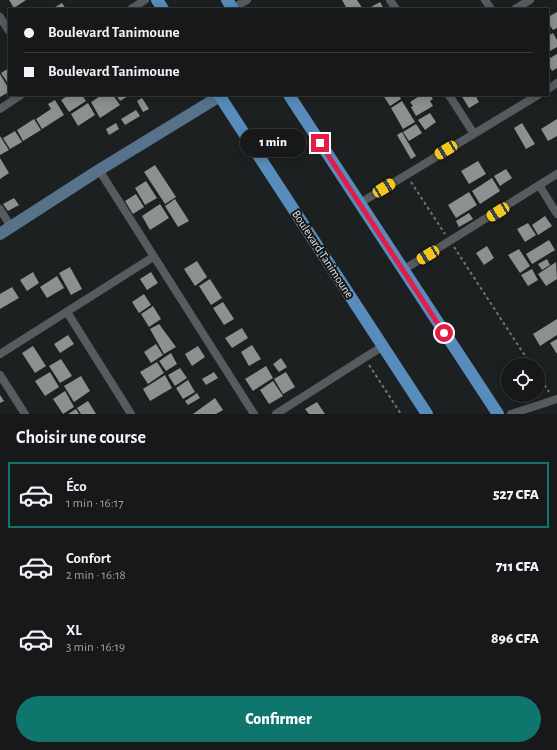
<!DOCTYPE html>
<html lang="fr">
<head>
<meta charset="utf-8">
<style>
	:root { --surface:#161819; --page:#1f2122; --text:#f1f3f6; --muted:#9ea0a2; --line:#353738; --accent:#0f766e }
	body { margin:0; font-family:"Alegreya Sans",sans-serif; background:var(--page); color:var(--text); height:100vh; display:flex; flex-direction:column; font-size:15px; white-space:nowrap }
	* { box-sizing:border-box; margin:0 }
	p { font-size:13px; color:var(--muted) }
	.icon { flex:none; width:22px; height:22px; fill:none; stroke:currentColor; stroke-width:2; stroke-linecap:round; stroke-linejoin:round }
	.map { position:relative; height:414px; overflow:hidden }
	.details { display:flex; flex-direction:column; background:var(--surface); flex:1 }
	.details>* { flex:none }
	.hud { position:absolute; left:8px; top:8px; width:541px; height:88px; border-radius:0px; box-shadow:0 2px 10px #0003,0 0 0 1px var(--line); display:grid; align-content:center; height:88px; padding:0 16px; background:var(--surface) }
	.fabs { position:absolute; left:501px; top:358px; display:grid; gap:8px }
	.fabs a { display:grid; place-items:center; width:44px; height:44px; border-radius:50%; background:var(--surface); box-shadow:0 2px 10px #0003,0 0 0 1px var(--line); font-size:20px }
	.end { position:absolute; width:18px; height:18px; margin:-9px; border:5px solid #e11d48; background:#fff; box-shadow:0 0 0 2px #fff }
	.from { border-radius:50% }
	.bubble { position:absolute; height:28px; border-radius:14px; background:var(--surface); box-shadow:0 2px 10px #0003,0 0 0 1px var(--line); font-size:13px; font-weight:800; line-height:28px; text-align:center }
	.car { position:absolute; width:12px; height:24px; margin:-12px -6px; border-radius:5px; box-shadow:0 0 3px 1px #0007; background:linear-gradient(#f5c518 24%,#345 0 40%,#f5c518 0 76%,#345 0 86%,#f5c518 0) }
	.hud b { display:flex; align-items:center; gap:14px; height:38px; font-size:15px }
	.hud b+b { border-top:1px solid var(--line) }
	.hud i { width:10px; height:10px; background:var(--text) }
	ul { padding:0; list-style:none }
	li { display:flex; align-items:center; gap:12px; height:66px; margin:0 8px 6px; padding:0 8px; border:2px solid transparent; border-radius:0px }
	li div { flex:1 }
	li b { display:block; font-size:15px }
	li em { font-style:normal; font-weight:800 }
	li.active { border-color:var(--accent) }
	li>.icon { width:36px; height:36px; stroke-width:1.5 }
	h2 { padding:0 16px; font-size:18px; line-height:48px }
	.primary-button { display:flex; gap:8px; margin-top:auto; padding:8px 16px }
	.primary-button a { flex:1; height:46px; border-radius:24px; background:var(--accent); color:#fff; font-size:16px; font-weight:800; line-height:46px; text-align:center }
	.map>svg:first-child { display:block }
</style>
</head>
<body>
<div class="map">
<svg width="557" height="414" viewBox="0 0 557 414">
	<rect width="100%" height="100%" fill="#1d2021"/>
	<path fill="#8c9091" d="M9 0H26L14 8Z
		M342 0H357L363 9H347Z
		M380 2 384 9H372L371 7Z
		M62 3 66 9H52Z
		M557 12V28L553 30 548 23V17Z
		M553 33 557 40V47L550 51 548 48V36Z
		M557 54V68L552 71 548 64V59Z
		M9 68V85L1 73Z
		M0 74 9 89V92L0 97Z
		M69 95H82L86 101 69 112 61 100Z
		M102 95H113L120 105 100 118 91 102Z
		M116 95H130L120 101Z
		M383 95H399L401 99 390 106Z
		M421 95H430L433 99 430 101 433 106 416 116 411 107 413 106 410 102Z
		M461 95H475L479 102 469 108Z
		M142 98 149 109 143 112 137 101Z
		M55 100 64 115 42 129 36 119 51 109 48 104Z
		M402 101 415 122 403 129 391 108Z
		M88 103 95 115 78 126 71 114Z
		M136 110 140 116 125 125 121 119Z
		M430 113 436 122 425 130 418 120Z
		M34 119 41 130 23 141 17 130Z
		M557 119V136L548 141 541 129Z
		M116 123 119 129 109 135 106 129Z
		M522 123 535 144 526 149 514 128Z
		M416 124 422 133 409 141 403 132Z
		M15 131 22 142 10 149 3 138Z
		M402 132 416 156 411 159 397 135Z
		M0 136 9 150 0 155Z
		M0 158 9 173 0 179Z
		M478 161 486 174 469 184 461 171Z
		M155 165 176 197 165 204 144 172Z
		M506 169 512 178 500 186 494 176Z
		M492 178 500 191 480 204 472 191Z
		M146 181 157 198 145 205 135 188Z
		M469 192 477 205 456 218 448 205Z
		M136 194 144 207 133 214 125 201Z
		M14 198 19 205 8 211 3 204Z
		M175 199 189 221 178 227 165 206Z
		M160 204 169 218 150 230 142 216Z
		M469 213 473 219 459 227 456 221Z
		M545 216 552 226 538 235 532 225Z
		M528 223 536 235 525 242 517 229Z
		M549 240 555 250 532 264 526 254Z
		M487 246 494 258 484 265 476 253Z
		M519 249 530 266 520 273 508 255Z
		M547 259 550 265 542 270 538 264Z
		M197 261 207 277 195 286 184 269Z
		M556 262 557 279 546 286 538 274Z
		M70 267 82 289 71 295 59 273Z
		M532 269 538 280 528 286 521 275Z
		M33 272 39 283 27 291 20 280Z
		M151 272 158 283 147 290 140 279Z
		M57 276 64 288 47 298 40 287Z
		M210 279 222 298 211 305 199 286Z
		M12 287 19 298 0 309V294Z
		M144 294 151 305 139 313 132 302Z
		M223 302 234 319 224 325 213 308Z
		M153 306 161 319 149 327 141 314Z
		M557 319V335L540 346 533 334Z
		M159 324 176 347 164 354 150 329Z
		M242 328 248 338 232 348 225 338Z
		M68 335 74 344 60 353 54 344Z
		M557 339V354L550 343Z
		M156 344 163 355 151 363 144 352Z
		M252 345 261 359 249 366 241 352Z
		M33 346 46 366 35 373 22 353Z
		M198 346 205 357 192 366 185 354Z
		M171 353 177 364 166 371 159 361Z
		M281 358 287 367 279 372 273 364Z
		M61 359 72 376 60 383 49 366Z
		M157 362 164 373 148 384 140 372Z
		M266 366 273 378 253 391 245 379Z
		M180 368 187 378 175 386 168 375Z
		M50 372 59 387 45 396 35 381Z
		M214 372 218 378 206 385 202 379Z
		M286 372 295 387 283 394 274 379Z
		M165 375 172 388 150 401 143 389Z
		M81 376 90 391 74 402 64 386Z
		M188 380 195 392 183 399 176 388Z
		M273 381 283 396 269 404 260 390Z
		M65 391 74 407 63 414 53 399Z
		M197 393 200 398 188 405 185 401Z
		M0 395 4 401 0 403Z
		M215 398 223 410 216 414H193Z
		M88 401 96 414H81L77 408Z
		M317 402 325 414H309L305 409Z
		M76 409 79 414H68Z"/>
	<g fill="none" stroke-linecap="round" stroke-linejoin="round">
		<path stroke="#727475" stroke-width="2" stroke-dasharray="3 3" stroke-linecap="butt" d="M411 182 445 234
			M454 247 531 365
			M369 365 401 414
			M538 375 549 392"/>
		<path stroke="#585b5d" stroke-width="8" d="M390 0 396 9
			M485 0 491 9
			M233 8 247 0
			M131 9 145 0
			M515 9 530 0
			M0 17 9 31
			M548 89 557 83
			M449 95 474 134
			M0 109 21 95
			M99 170 254 414
			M539 185 557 214
			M360 203 538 95
			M0 209 11 227
			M403 270 557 174
			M67 312 131 414
			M0 354 153 257
			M0 375 25 414
			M276 414 383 346
			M511 414 557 399"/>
		<path stroke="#57738c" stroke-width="12" d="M0 234 99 170 220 96"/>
		<path stroke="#578cbc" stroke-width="12" d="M157 0 163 9
			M227 0 233 9
			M219 95 427 414
			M289 95 498 414"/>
	</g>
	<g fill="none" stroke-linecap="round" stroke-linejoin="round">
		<path stroke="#e11d48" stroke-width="5" d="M320 143 444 333"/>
	</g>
	<g text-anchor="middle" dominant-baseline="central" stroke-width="4" stroke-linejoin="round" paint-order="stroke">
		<g font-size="12" fill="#e0e1e2" stroke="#141618">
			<text transform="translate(323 254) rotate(57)">Boulevard Tanimoune</text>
		</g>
	</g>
</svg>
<div class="fabs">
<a><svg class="icon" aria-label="locate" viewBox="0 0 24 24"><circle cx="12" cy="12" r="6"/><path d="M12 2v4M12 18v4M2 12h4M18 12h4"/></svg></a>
</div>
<i class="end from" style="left:444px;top:333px"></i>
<i class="end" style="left:320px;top:143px"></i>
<div class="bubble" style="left:240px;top:129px;width:66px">1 min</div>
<i class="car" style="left:446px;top:150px;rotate:239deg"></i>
<i class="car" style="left:384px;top:188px;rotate:58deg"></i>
<i class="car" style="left:498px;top:212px;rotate:238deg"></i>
<i class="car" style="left:428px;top:255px;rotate:239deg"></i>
<div class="hud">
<b><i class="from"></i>Boulevard Tanimoune</b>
<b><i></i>Boulevard Tanimoune</b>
</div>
</div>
<section class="details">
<h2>Choisir une course</h2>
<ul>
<li class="active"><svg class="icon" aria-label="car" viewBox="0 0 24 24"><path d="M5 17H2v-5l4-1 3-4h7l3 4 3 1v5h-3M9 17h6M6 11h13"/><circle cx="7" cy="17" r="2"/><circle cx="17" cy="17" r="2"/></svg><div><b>Éco</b><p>1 min · 16:17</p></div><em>527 CFA</em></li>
<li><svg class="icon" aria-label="car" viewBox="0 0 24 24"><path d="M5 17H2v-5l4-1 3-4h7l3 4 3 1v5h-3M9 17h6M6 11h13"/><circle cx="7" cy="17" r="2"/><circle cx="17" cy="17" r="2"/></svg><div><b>Confort</b><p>2 min · 16:18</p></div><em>711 CFA</em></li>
<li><svg class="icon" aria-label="car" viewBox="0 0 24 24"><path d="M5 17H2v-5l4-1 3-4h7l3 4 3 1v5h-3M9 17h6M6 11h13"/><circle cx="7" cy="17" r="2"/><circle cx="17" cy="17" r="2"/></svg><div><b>XL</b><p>3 min · 16:19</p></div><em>896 CFA</em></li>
</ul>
<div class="primary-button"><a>Confirmer</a></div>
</section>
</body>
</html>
